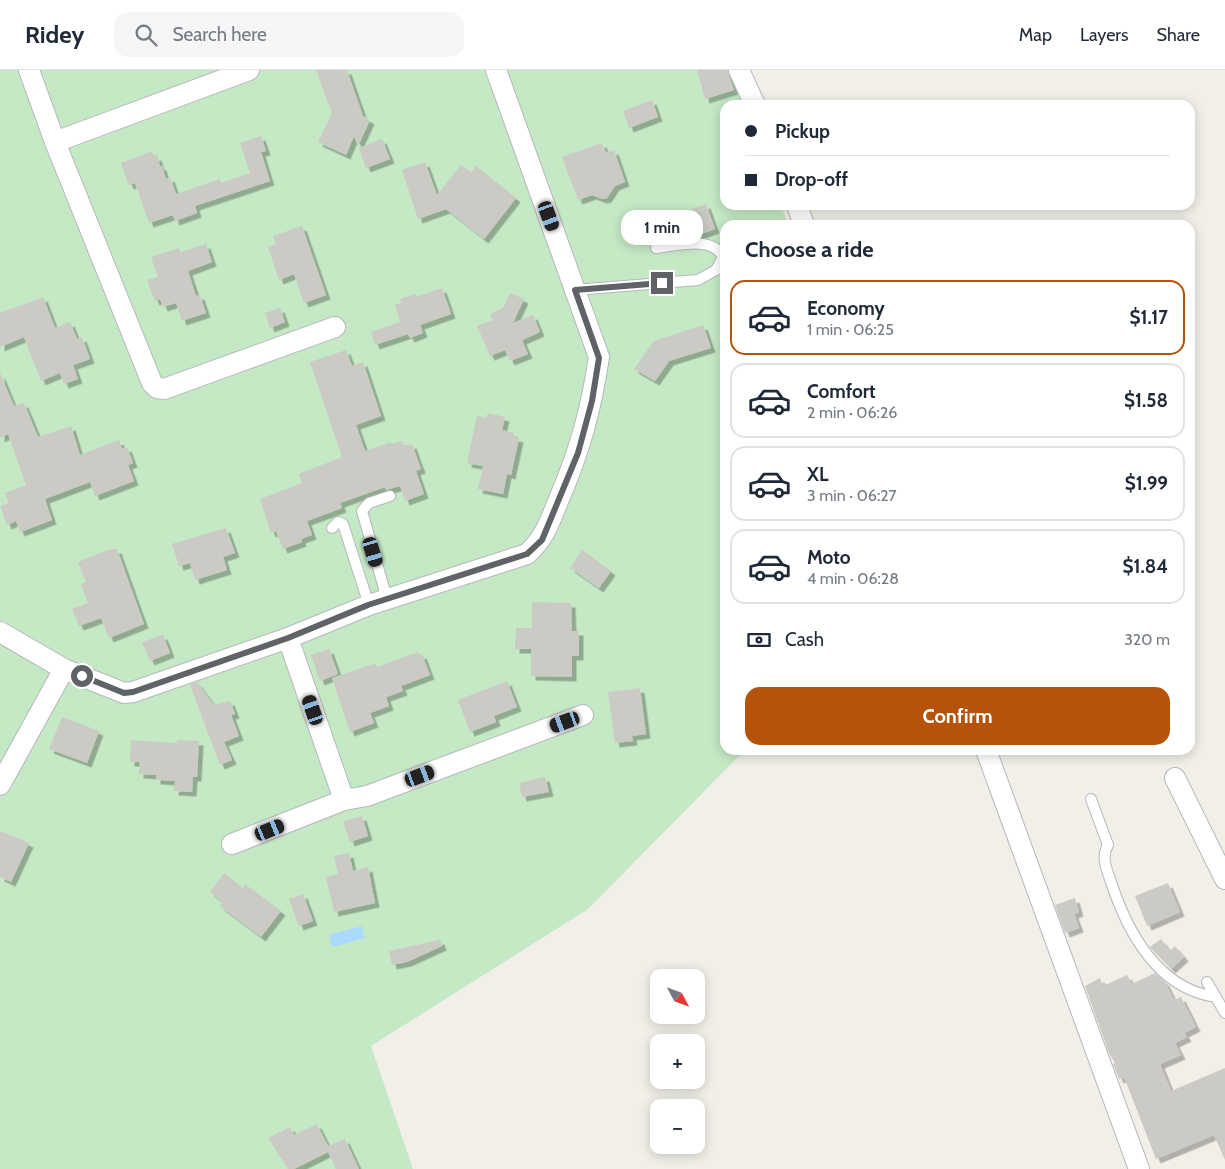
<!DOCTYPE html>
<html lang="en">
<head>
<meta charset="utf-8">
<style>
	:root { --surface:#fff; --page:#f6f6f7; --text:#1f2937; --muted:#747a83; --line:#e0e1e3; --accent:#b45309 }
	body { margin:0; font-family:Cabin,sans-serif; background:var(--page); color:var(--text); height:100vh; display:flex; flex-direction:column; font-size:19px; white-space:nowrap }
	* { box-sizing:border-box; margin:0 }
	p { font-size:16px; color:var(--muted) }
	.icon { flex:none; width:28px; height:28px; fill:none; stroke:currentColor; stroke-width:2; stroke-linecap:round; stroke-linejoin:round }
	.map { position:relative; flex:1; overflow:hidden }
	.drawer { position:absolute; left:720px; top:150px; width:475px; height:535px; display:flex; flex-direction:column; background:var(--surface); border-radius:15px; box-shadow:0 2px 12px #0003 }
	.drawer>* { flex:none }
	.guide { position:absolute; left:720px; top:30px; width:475px; height:110px; border-radius:15px; box-shadow:0 2px 12px #0003; display:grid; align-content:center; height:110px; padding:0 25px; background:var(--surface) }
	.needle { width:32px; rotate:131deg }
	.buttons { position:absolute; left:650px; top:899px; display:grid; gap:10px }
	.buttons a { display:grid; place-items:center; width:55px; height:55px; border-radius:10px; background:var(--surface); box-shadow:0 2px 12px #0003; font-size:25px }
	.end { position:absolute; width:22px; height:22px; margin:-11px; border:6px solid #5f6368; background:#fff; box-shadow:0 0 0 2px #fff }
	.from { border-radius:50% }
	.bubble { position:absolute; height:35px; border-radius:15px; background:var(--surface); box-shadow:0 2px 12px #0003; font-size:16px; font-weight:800; line-height:35px; text-align:center }
	.car { position:absolute; width:15px; height:30px; margin:-15px -8px; border-radius:6px; box-shadow:0 0 4px 1px #0007; background:linear-gradient(#222 24%,#8ab4d8 0 40%,#222 0 76%,#8ab4d8 0 86%,#222 0) }
	.guide b { display:flex; align-items:center; gap:18px; height:48px; font-size:19px }
	.guide b+b { border-top:1px solid var(--line) }
	.guide i { width:12px; height:12px; background:var(--text) }
	ul { padding:0; list-style:none }
	li { display:flex; align-items:center; gap:15px; height:75px; margin:0 10px 8px; padding:0 15px; border:2px solid var(--line); border-radius:15px }
	li div { flex:1 }
	li b { display:block; font-size:19px }
	li em { font-style:normal; font-weight:800 }
	li.on { border-color:var(--accent) }
	li>.icon { width:45px; height:45px; stroke-width:1.5 }
	h2 { padding:0 25px; font-size:22px; line-height:60px }
	.pay { display:flex; align-items:center; gap:12px; height:55px; padding:0 25px; font-size:19px }
	.pay p { margin-inline-start:auto }
	.primary-button { display:flex; gap:10px; margin-top:auto; padding:10px 25px }
	.primary-button a { flex:1; height:58px; border-radius:15px; background:var(--accent); color:#fff; font-size:20px; font-weight:800; line-height:58px; text-align:center }
	header { display:flex; align-items:center; gap:30px; box-sizing:border-box; height:70px; padding:0 25px; background:var(--surface); border-bottom:1px solid var(--line) }
	header strong { font-size:24px }
	nav { display:flex; gap:28px; margin-inline-start:auto; font-size:18px }
	.search { width:350px; height:45px; background:var(--page); display:flex; align-items:center; gap:12px; box-sizing:border-box; padding:0 18px; border-radius:15px; color:var(--muted); font-size:19px }
	.map>svg:first-child { display:block }
</style>
</head>
<body>
<header>
<strong>Ridey</strong>
<div class="search"><svg class="icon" aria-label="search" viewBox="0 0 24 24"><circle cx="10" cy="10" r="6"/><path d="M15 15l6 6"/></svg>Search here</div>
<nav><a>Map</a><a>Layers</a><a>Share</a></nav>
</header>
<div class="map">
<svg width="1225" height="1099" viewBox="0 0 1225 1099">
	<defs>
		<filter id="shadow"><feDropShadow dx="4.5" dy="4.5" stdDeviation="0" flood-color="#0004"/></filter>
	</defs>
	<rect width="100%" height="100%" fill="#f1efe8"/>
	<path fill="#c5e8c5" d="M0 0H731L744 35H725V135H781L788 155H725V680H745L588 839 371 976 413 1099H0Z"/>
	<path fill="#aadaff" d="M362 856 365 868 332 877 329 865Z"/>
	<path fill="#cccac5" filter="url(#shadow)" d="M316 0H347L363 46 370 50 358 76 354 66 346 85 318 72 332 43Z
		M697 0H727L734 20 705 29Z
		M652 30 658 47 629 58 623 41Z
		M261 66 266 81 261 82 270 111 195 136 197 143 175 151 173 145 149 153 135 113 129 115 121 93 152 81 154 87 157 86 160 96H162L166 109 170 107 176 124 220 109 221 113 250 103 240 73Z
		M382 69 390 89 366 98 359 78Z
		M602 73 606 83 614 80 625 112 615 116 607 128 602 129 592 125 578 130 562 87Z
		M425 92 437 125 461 95 471 102 476 96 516 128 484 169 446 139 418 149 402 100Z
		M706 134 715 159 693 167 668 169 661 150Z
		M302 156 326 225 304 233 294 204 279 210 268 177 276 174 273 166Z
		M206 174 212 192 188 201 196 226 200 225 206 243 182 251 176 233 163 237 160 229 155 231 147 210 158 207 151 187 179 178 180 182Z
		M442 218 451 244 420 255 423 263 410 268 408 264 375 275 371 262 400 252 395 235 401 233 400 229 415 224 416 227Z
		M510 223 524 229 513 253 533 245 540 262 522 270 528 284 510 291 505 280 490 286 477 256 493 250 490 244 503 238Z
		M43 227 55 258 70 252 77 269 82 267 90 289 73 295 78 309 64 314 60 303 41 311 24 267 0 277V243Z
		M280 238 285 252 270 258 265 243Z
		M703 255 711 278 669 291 655 311 634 299 654 271Z
		M346 280 352 296 363 292 381 346 356 355 365 381 391 372V374L402 371 404 376 412 374 421 399 416 401 424 424 405 431 400 416 386 420 385 417 340 433 342 438 307 451 312 465 301 469 302 472 283 479 276 461 271 463 260 429 302 413 299 404 342 387 310 292Z
		M0 303 14 336 24 333 38 367 71 356 80 385 119 370 122 379 127 377 133 393 128 395 134 411 95 426 90 412 45 429 52 450 20 462 16 451 7 455 0 436 9 433 5 423 26 415 8 364 0 368Z
		M488 343 505 347 502 360 514 363V367L519 368 511 405 507 404 503 424 478 419 483 396 467 393 477 346 486 348Z
		M226 458 235 483 223 487 227 500 195 510 190 493 179 496 172 474Z
		M111 479H117L144 554 109 568 101 548 79 556 72 539 88 533 81 514 86 512 78 492Z
		M582 480 611 501 599 518 570 498Z
		M532 532 571 533 572 561H579V586H572V607L531 606V579H515L516 558H532Z
		M163 565 170 583 150 591 142 572Z
		M329 579 338 604 320 611 311 585Z
		M418 582 419 585 422 584 430 605 401 616 403 621 386 627 389 636 370 643 374 653 350 662 332 608 376 593 377 597Z
		M507 611 517 637 494 646 496 652 470 662 458 630Z
		M197 612 214 635 230 631 235 644 231 645 239 666 224 672 232 690 220 695 190 615Z
		M640 618 646 664 632 666 633 671 615 673 608 622Z
		M62 647 99 661 87 693 49 679Z
		M131 670 177 673V670L199 671 197 707H193L192 722 174 721 175 711 156 710V705L139 704 140 692H130Z
		M545 707 549 722 522 727 519 713Z
		M362 746 368 766 350 772 343 751Z
		M0 761 29 773 11 812 0 807Z
		M349 783 353 801 368 797 375 833 334 842 326 807 338 804 334 786Z
		M224 803 243 818 245 814 281 841 261 867 220 836 223 832 210 822Z
		M1168 813 1180 842 1147 856 1135 826Z
		M303 824 313 851 299 856 289 829Z
		M1075 828 1079 842 1074 844 1079 858 1065 863 1055 835Z
		M1161 869 1170 881 1175 876 1184 887 1171 899 1150 877Z
		M440 870 442 876 407 892 392 895 389 881Z
		M1155 903 1165 912 1174 930 1181 927 1196 957 1184 963 1187 967 1175 973 1181 985 1160 994 1171 1021 1225 998V1090L1214 1065 1156 1089 1124 1007 1119 1009 1113 994 1115 993 1109 983 1085 916 1100 908 1103 916 1127 905 1132 914Z
		M317 1054 328 1076 345 1069 359 1099H336L328 1082 294 1099H288L268 1068 290 1057 294 1065Z"/>
	<g fill="none" stroke-linecap="round" stroke-linejoin="round">
		<defs>
			<path id="lane" d="M575 220 698 210 716 200 723 187C713 165 675 176 656 178
				M332 458 338 452 343 454 369 535
				M387 529 362 441 369 433 390 426
				M1091 729 1108 775C1100 788 1108 802 1112 815 1129 865 1159 919 1216 927
				M1207 912 1225 943"/>
			<path id="street" d="M29 0 55 72 152 313 157 318 164 319 335 257
				M739 0 755 35
				M55 72 249 0
				M797 135 804 155
				M0 562 64 599 124 623 133 622 288 568 369 535 527 484C546 466 549 453 559 429 580 380 591 340 599 287L496 0
				M288 568 344 730 367 726 583 645
				M986 680 1139 1099
				M1175 708 1225 809
				M0 715 64 599
				M232 774 344 730"/>
		</defs>
		<use href="#lane" stroke="#b5b8bc" stroke-width="12"/>
		<use href="#street" stroke="#b5b8bc" stroke-width="22"/>
		<use href="#lane" stroke="#fff" stroke-width="10"/>
		<use href="#street" stroke="#fff" stroke-width="20"/>
	</g>
	<g fill="none" stroke-linecap="round" stroke-linejoin="round">
		<path stroke="#5f6368" stroke-width="6" d="M82 606 124 623 133 622 288 568 368 535 527 484 542 470 578 383 592 331 599 288 575 220 662 213"/>
	</g>
</svg>
<div class="buttons">
<a><svg class="needle" viewBox="-14 -14 28 28"><path d="M0-13l5 13h-10z" fill="#e53935"/><path d="M0 13l5-13h-10z" fill="#747a83"/></svg></a>
<a>+</a>
<a>−</a>
</div>
<i class="end from" style="left:82px;top:606px"></i>
<i class="end" style="left:662px;top:213px"></i>
<div class="bubble" style="left:621px;top:140px;width:82px">1 min</div>
<i class="car" style="left:549px;top:146px;rotate:160deg"></i>
<i class="car" style="left:373px;top:482px;rotate:163deg"></i>
<i class="car" style="left:313px;top:640px;rotate:341deg"></i>
<i class="car" style="left:565px;top:652px;rotate:250deg"></i>
<i class="car" style="left:420px;top:706px;rotate:69deg"></i>
<i class="car" style="left:270px;top:760px;rotate:68deg"></i>
<div class="guide">
<b><i class="from"></i>Pickup</b>
<b><i></i>Drop-off</b>
</div>
<section class="drawer">
<h2>Choose a ride</h2>
<ul>
<li class="on"><svg class="icon" aria-label="car" viewBox="0 0 24 24"><path d="M5 17H2v-5l4-1 3-4h7l3 4 3 1v5h-3M9 17h6M6 11h13"/><circle cx="7" cy="17" r="2"/><circle cx="17" cy="17" r="2"/></svg><div><b>Economy</b><p>1 min · 06:25</p></div><em>$1.17</em></li>
<li><svg class="icon" aria-label="car" viewBox="0 0 24 24"><path d="M5 17H2v-5l4-1 3-4h7l3 4 3 1v5h-3M9 17h6M6 11h13"/><circle cx="7" cy="17" r="2"/><circle cx="17" cy="17" r="2"/></svg><div><b>Comfort</b><p>2 min · 06:26</p></div><em>$1.58</em></li>
<li><svg class="icon" aria-label="car" viewBox="0 0 24 24"><path d="M5 17H2v-5l4-1 3-4h7l3 4 3 1v5h-3M9 17h6M6 11h13"/><circle cx="7" cy="17" r="2"/><circle cx="17" cy="17" r="2"/></svg><div><b>XL</b><p>3 min · 06:27</p></div><em>$1.99</em></li>
<li><svg class="icon" aria-label="car" viewBox="0 0 24 24"><path d="M5 17H2v-5l4-1 3-4h7l3 4 3 1v5h-3M9 17h6M6 11h13"/><circle cx="7" cy="17" r="2"/><circle cx="17" cy="17" r="2"/></svg><div><b>Moto</b><p>4 min · 06:28</p></div><em>$1.84</em></li>
</ul>
<div class="pay"><svg class="icon" aria-label="cash" viewBox="0 0 24 24"><path d="M3 7h18v10H3z"/><circle cx="12" cy="12" r="2"/></svg>Cash<p>320 m</p></div>
<div class="primary-button"><a>Confirm</a></div>
</section>
</div>
</body>
</html>
